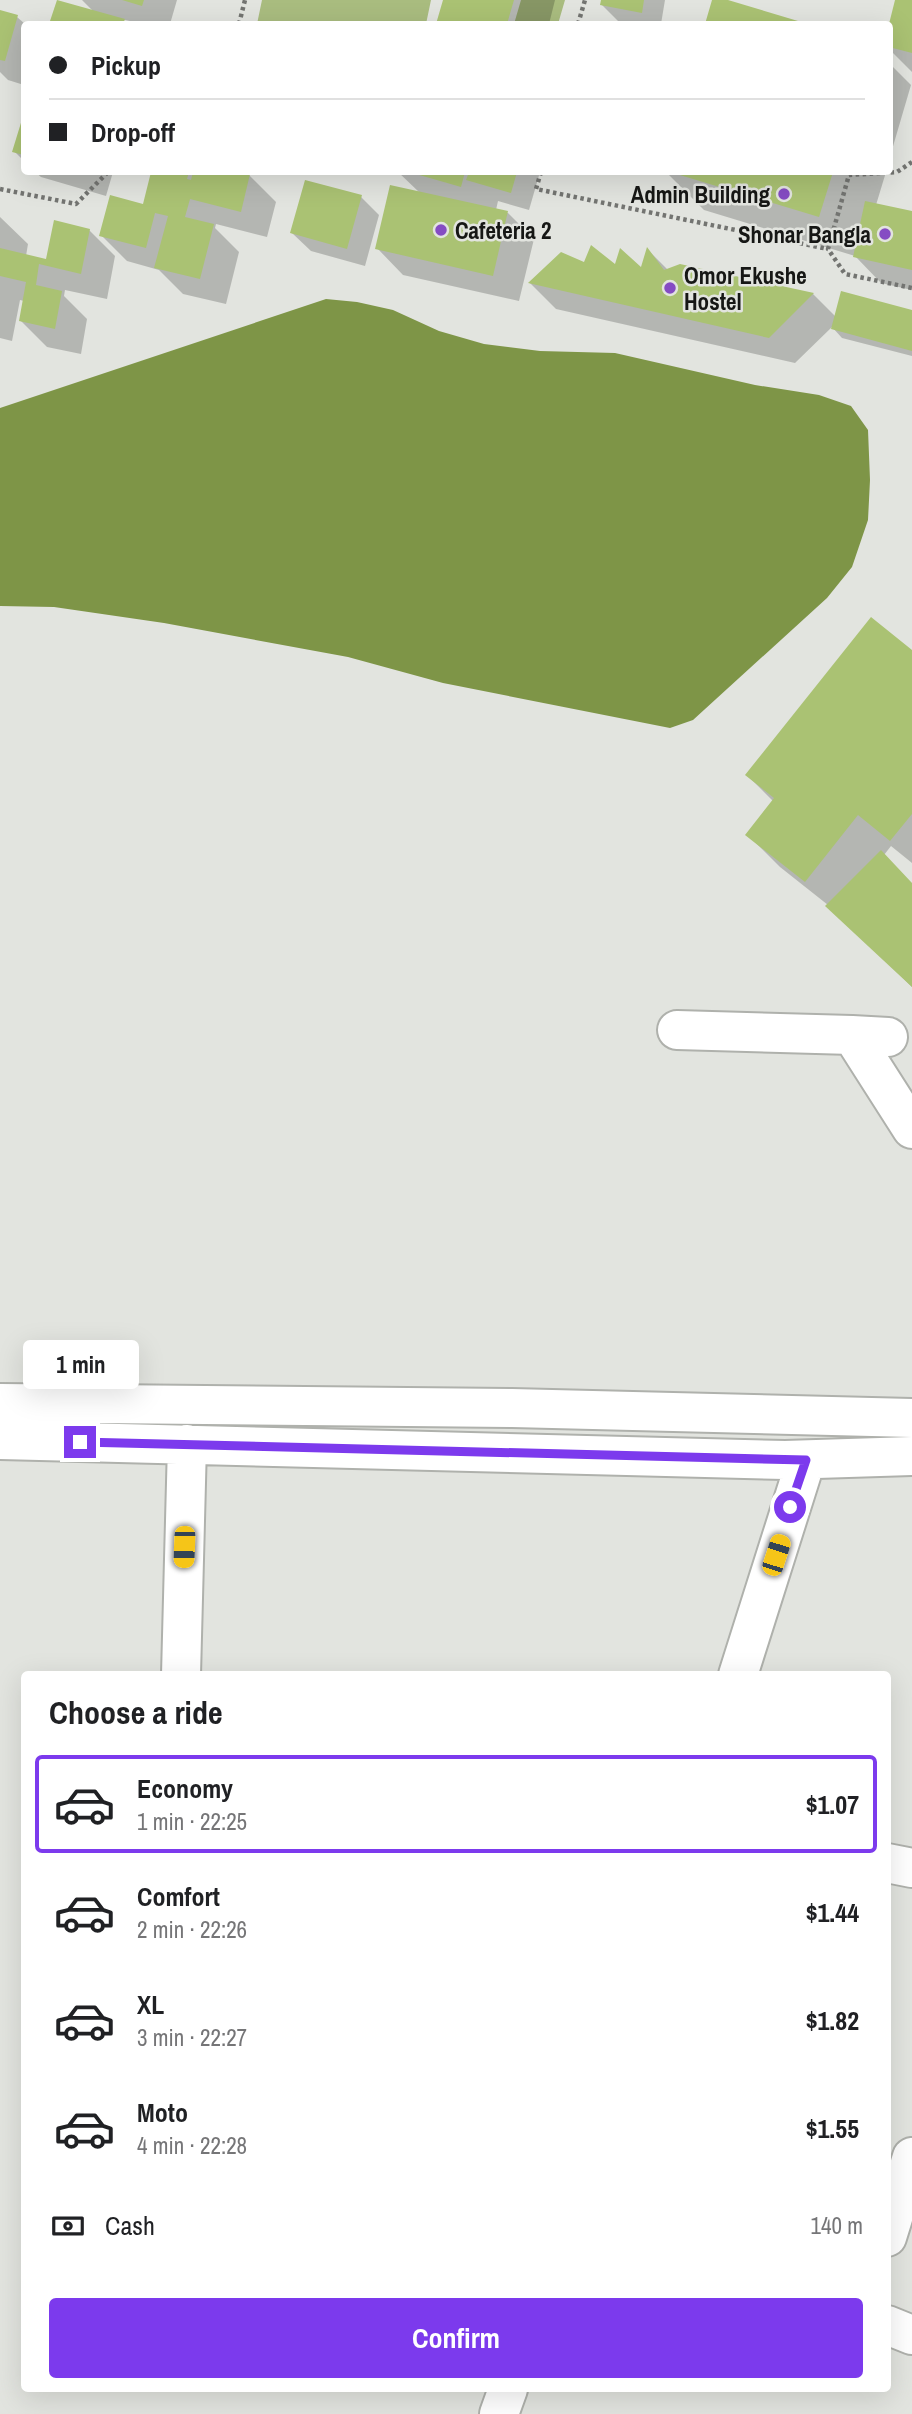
<!DOCTYPE html>
<html lang="en">
<head>
<meta charset="utf-8">
<style>
	:root { --surface:#fff; --page:#f6f6f6; --text:#202124; --muted:#757577; --line:#e0e0e0; --accent:#7c3aed }
	body { margin:0; font-family:"Archivo Narrow",sans-serif; background:var(--page); color:var(--text); height:100vh; display:flex; flex-direction:column; font-size:26px; white-space:nowrap }
	* { box-sizing:border-box; margin:0 }
	p { font-size:23px; color:var(--muted) }
	.icon { flex:none; width:38px; height:38px; fill:none; stroke:currentColor; stroke-width:2; stroke-linecap:round; stroke-linejoin:round }
	.map { position:relative; flex:1; overflow:hidden }
	.sheet { position:absolute; left:21px; top:1671px; width:870px; height:721px; display:flex; flex-direction:column; background:var(--surface); border-radius:7px; box-shadow:0 7px 28px #0002 }
	.sheet>* { flex:none }
	.guide { position:absolute; left:21px; top:21px; width:872px; height:154px; border-radius:7px; box-shadow:0 7px 28px #0002; display:grid; align-content:center; height:154px; padding:0 28px; background:var(--surface) }
	.end { position:absolute; width:32px; height:32px; margin:-16px; border:9px solid #7c3aed; background:#fff; box-shadow:0 0 0 4px #fff }
	.from { border-radius:50% }
	.bubble { position:absolute; height:49px; border-radius:7px; background:var(--surface); box-shadow:0 7px 28px #0002; font-size:23px; font-weight:800; line-height:49px; text-align:center }
	.car { position:absolute; width:21px; height:42px; margin:-21px -10px; border-radius:9px; box-shadow:0 0 5px 2px #0007; background:linear-gradient(#f5c518 24%,#345 0 40%,#f5c518 0 76%,#345 0 86%,#f5c518 0) }
	.guide b { display:flex; align-items:center; gap:24px; height:66px; font-size:26px }
	.guide b+b { border-top:2px solid var(--line) }
	.guide i { width:18px; height:18px; background:var(--text) }
	ul { padding:0; list-style:none }
	li { display:flex; align-items:center; gap:21px; height:98px; margin:0 14px 10px; padding:0 14px; border:4px solid transparent; border-radius:7px }
	li div { flex:1 }
	li b { display:block; font-size:26px }
	li em { font-style:normal; font-weight:800 }
	li.active { border-color:var(--accent) }
	li>.icon { width:63px; height:63px; stroke-width:1.5 }
	h2 { padding:0 28px; font-size:32px; line-height:84px }
	.pay { display:flex; align-items:center; gap:18px; height:77px; padding:0 28px; font-size:26px }
	.pay p { margin-inline-start:auto }
	.button { display:flex; gap:14px; margin-top:auto; padding:14px 28px }
	.button a { flex:1; height:80px; border-radius:7px; background:var(--accent); color:#fff; font-size:28px; font-weight:800; line-height:80px; text-align:center }
	.map>svg:first-child { display:block }
</style>
</head>
<body>
<div class="map">
<svg width="912" height="2414" viewBox="0 0 912 2414">
	<rect width="100%" height="100%" fill="#e2e4df"/>
	<path fill="#a9bc7f" d="M262 0H431L426 24H257Z
		M521 0H565L558 24H514Z"/>
	<path fill="#7e9547" d="M326 299 357 302 393 310 439 331 484 344 540 351 615 353 755 385 819 395 851 406 868 430 870 480 868 520 852 567 827 598 693 720 670 728 443 683 348 657 164 623 54 607 0 606V408Z"/>
	<path fill="#0003" d="M82 0H177L170 24H143L121 19 127 24H51L58 2 95 13Z
		M444 0H555L549 24H438Z
		M602 0H665L661 24 620 23 602 5Z
		M714 0H722L804 24H706Z
		M897 0H912V72L889 49V32Z
		M0 12 17 17 25 24 24 85 8 80 0 72Z
		M889 63 911 85 889 160Z
		M24 117V161L14 151Z
		M35 172H113L106 196 41 177Z
		M153 172H234L249 175 276 202 267 237 216 224 215 228 239 252 226 304 183 294 159 270 127 261 101 235 144 206Z
		M398 172H540L529 210 498 201 496 210 508 213 534 239 519 301 403 275 377 248 420 193Z
		M666 172H886L876 205 912 213V290L881 283 855 256 704 210Z
		M361 197 379 215 365 266 311 251 292 233Z
		M0 217 28 244 26 256 48 261 89 230 115 256 107 299 65 290 64 296 87 319 81 354 47 347 21 321 24 301 20 300 12 341 0 338Z
		M648 250 668 270 680 266 813 294 836 317 912 312V356L842 338 832 327 795 363 556 309 530 283 585 265 642 271Z
		M912 652V863L891 846 884 855 912 884V987L828 905 780 867 748 835 774 802 747 775Z"/>
	<path fill="#aac273" d="M57 0 125 19 123 24H49Z
		M122 0H144L142 6Z
		M443 0H514L507 24H436Z
		M601 0H644L642 13 600 5Z
		M712 0H728L808 24H705Z
		M895 0H912V53L889 47V24Z
		M0 10 18 15 5 61 0 60Z
		M24 113V155L12 152Z
		M151 172H189L187 179 191 180 193 172 250 174 241 212 190 199 185 217 214 224 200 279 154 268 168 216 155 213 146 248 99 236 110 195 143 204Z
		M409 172H465L461 187Z
		M469 172H517L511 193 466 180Z
		M670 172H833L819 217Z
		M305 180 362 195 347 249 290 233Z
		M390 185 508 211 493 276 375 249Z
		M865 201 912 211V270L853 257Z
		M54 220 90 229 81 274 39 264 36 285 62 291 55 329 19 321 26 282 0 276V248L46 259Z
		M591 245 615 264 620 248 641 267 647 247 664 270 680 264 814 293 769 338 528 283 561 252 584 262Z
		M841 291 912 310V351L831 329Z
		M871 617 912 650V814L890 841 858 815 805 882 745 835 774 798 745 775Z
		M881 850 912 883V987L825 906Z"/>
	<g fill="none" stroke-linecap="round" stroke-linejoin="round">
		<defs>
			<path id="minor" d="M677 1030 852 1035
				M888 1037 852 1035 912 1129
				M0 1403 512 1408 912 1418
				M0 1440 785 1460 912 1456
				M181 1675 187 1444
				M738 1675 806 1460
				M887 1863 912 1868
				M887 2237 912 2157
				M887 2325 912 2335
				M499 2414 508 2389"/>
		</defs>
		<use href="#minor" stroke="#afb1ac" stroke-width="42"/>
		<path stroke="#737471" stroke-width="4.5" stroke-dasharray="3.5 3.5" stroke-linecap="butt" d="M239 24 245 0
			M578 24 585 0
			M912 162 897 172 849 175 828 249 845 274 912 288
			M541 172 536 189 828 249
			M0 189 76 204 108 172"/>
		<use href="#minor" stroke="#fff" stroke-width="38"/>
	</g>
	<g fill="none" stroke-linecap="round" stroke-linejoin="round">
		<path stroke="#7c3aed" stroke-width="9" d="M80 1442 806 1460 790 1507"/>
	</g>
	<g fill="#854cc3" stroke="#e2e4df" stroke-width="2.5">
		<circle cx="784" cy="194" r="7"/>
		<circle cx="441" cy="230" r="7"/>
		<circle cx="885" cy="234" r="7"/>
		<circle cx="670" cy="288" r="7"/>
	</g>
	<g text-anchor="middle" dominant-baseline="central" stroke-width="5" stroke-linejoin="round" paint-order="stroke">
		<g font-size="23" font-weight="bold" fill="#161715" stroke="#e2e4df" text-anchor="end">
			<text x="770" y="194">Admin Building</text>
			<text x="455" y="230" text-anchor="start">Cafeteria 2</text>
			<text x="871" y="234">Shonar Bangla</text>
			<text x="684" y="275" text-anchor="start">Omor Ekushe<tspan x="684" dy="26">Hostel</tspan></text>
		</g>
	</g>
</svg>
<i class="end from" style="left:790px;top:1507px"></i>
<i class="end" style="left:80px;top:1442px"></i>
<div class="bubble" style="left:23px;top:1340px;width:116px">1 min</div>
<i class="car" style="left:184px;top:1547px;rotate:182deg"></i>
<i class="car" style="left:776px;top:1555px;rotate:18deg"></i>
<div class="guide">
<b><i class="from"></i>Pickup</b>
<b><i></i>Drop-off</b>
</div>
<section class="sheet">
<h2>Choose a ride</h2>
<ul>
<li class="active"><svg class="icon" aria-label="car" viewBox="0 0 24 24"><path d="M5 17H2v-5l4-1 3-4h7l3 4 3 1v5h-3M9 17h6M6 11h13"/><circle cx="7" cy="17" r="2"/><circle cx="17" cy="17" r="2"/></svg><div><b>Economy</b><p>1 min · 22:25</p></div><em>$1.07</em></li>
<li><svg class="icon" aria-label="car" viewBox="0 0 24 24"><path d="M5 17H2v-5l4-1 3-4h7l3 4 3 1v5h-3M9 17h6M6 11h13"/><circle cx="7" cy="17" r="2"/><circle cx="17" cy="17" r="2"/></svg><div><b>Comfort</b><p>2 min · 22:26</p></div><em>$1.44</em></li>
<li><svg class="icon" aria-label="car" viewBox="0 0 24 24"><path d="M5 17H2v-5l4-1 3-4h7l3 4 3 1v5h-3M9 17h6M6 11h13"/><circle cx="7" cy="17" r="2"/><circle cx="17" cy="17" r="2"/></svg><div><b>XL</b><p>3 min · 22:27</p></div><em>$1.82</em></li>
<li><svg class="icon" aria-label="car" viewBox="0 0 24 24"><path d="M5 17H2v-5l4-1 3-4h7l3 4 3 1v5h-3M9 17h6M6 11h13"/><circle cx="7" cy="17" r="2"/><circle cx="17" cy="17" r="2"/></svg><div><b>Moto</b><p>4 min · 22:28</p></div><em>$1.55</em></li>
</ul>
<div class="pay"><svg class="icon" aria-label="cash" viewBox="0 0 24 24"><path d="M3 7h18v10H3z"/><circle cx="12" cy="12" r="2"/></svg>Cash<p>140 m</p></div>
<div class="button"><a>Confirm</a></div>
</section>
</div>
</body>
</html>
